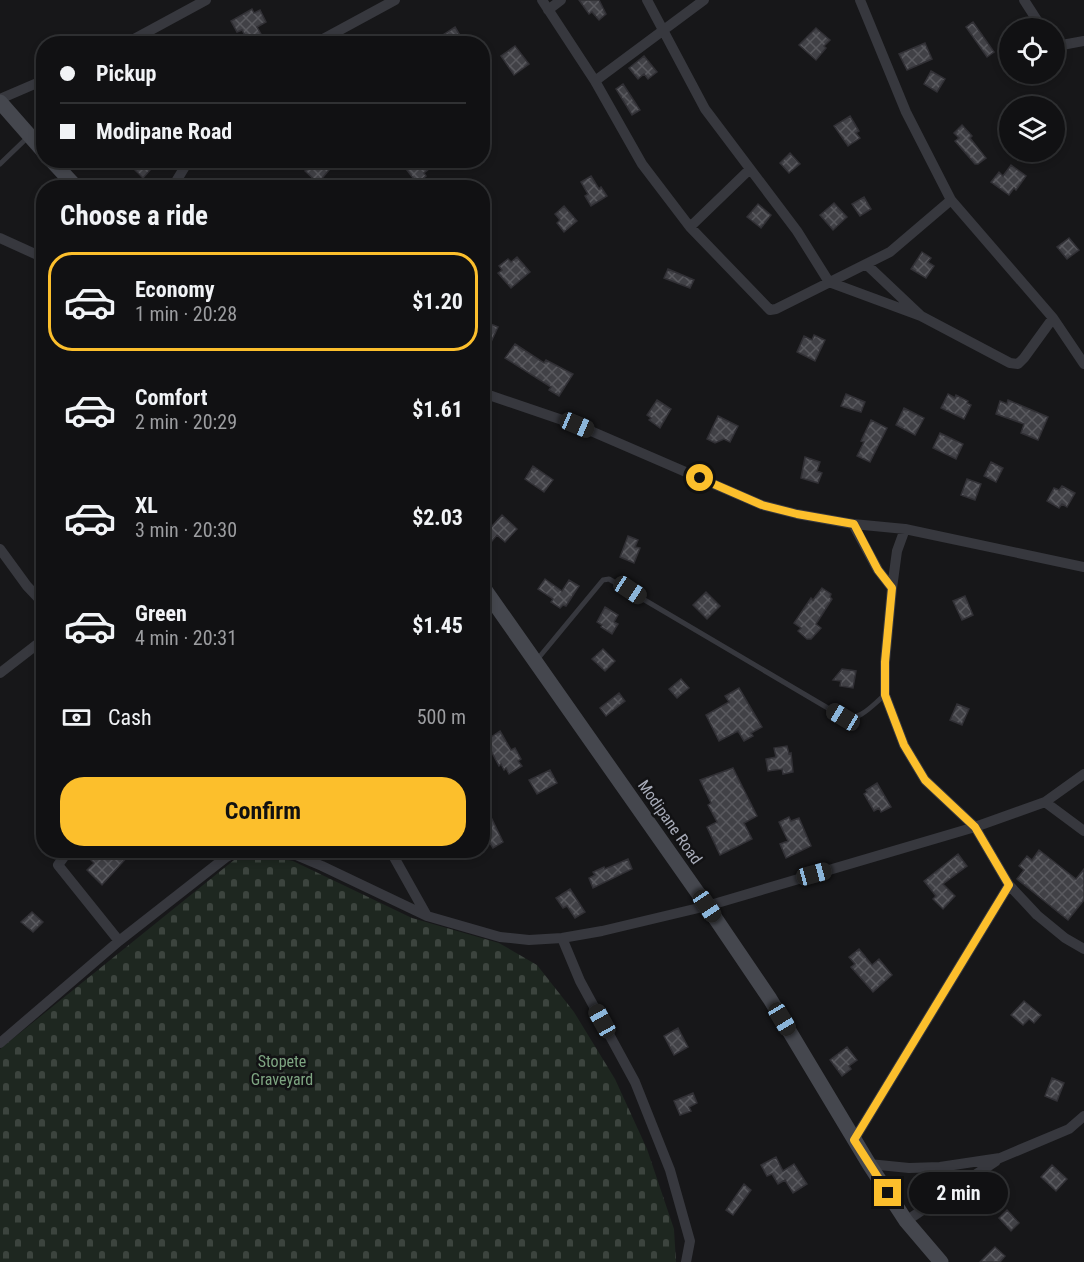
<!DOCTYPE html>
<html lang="en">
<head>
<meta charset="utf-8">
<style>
	:root { --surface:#111113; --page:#1a1a1c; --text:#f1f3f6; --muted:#9c9da0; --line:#303133; --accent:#fcbf2c }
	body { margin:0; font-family:"Roboto Condensed",sans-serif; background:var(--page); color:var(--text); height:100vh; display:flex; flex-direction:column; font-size:22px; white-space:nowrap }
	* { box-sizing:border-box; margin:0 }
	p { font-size:20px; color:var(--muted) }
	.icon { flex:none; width:33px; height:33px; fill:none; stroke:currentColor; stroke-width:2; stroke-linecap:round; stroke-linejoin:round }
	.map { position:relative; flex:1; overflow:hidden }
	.details { position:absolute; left:36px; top:180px; width:454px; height:678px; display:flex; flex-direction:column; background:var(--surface); border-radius:24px; box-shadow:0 3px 9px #0003,0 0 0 2px var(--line) }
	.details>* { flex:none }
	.hud { position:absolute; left:36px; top:36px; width:454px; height:132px; border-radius:24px; box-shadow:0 3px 9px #0003,0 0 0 2px var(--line); display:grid; align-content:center; height:132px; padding:0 24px; background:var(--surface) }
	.controls { position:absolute; left:999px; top:18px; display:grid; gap:12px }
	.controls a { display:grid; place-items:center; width:66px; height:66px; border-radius:50%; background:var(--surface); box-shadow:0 3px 9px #0003,0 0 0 2px var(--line); font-size:30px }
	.end { position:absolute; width:27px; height:27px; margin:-14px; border:8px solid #fcbf2c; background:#111; box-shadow:0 0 0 3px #111 }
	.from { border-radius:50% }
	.bubble { position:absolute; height:42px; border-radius:21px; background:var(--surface); box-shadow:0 3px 9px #0003,0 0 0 2px var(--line); font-size:20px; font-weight:700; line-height:42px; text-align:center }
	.car { position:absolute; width:18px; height:36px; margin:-18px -9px; border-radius:8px; box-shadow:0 0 4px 2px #0007; background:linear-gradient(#222 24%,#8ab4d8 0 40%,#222 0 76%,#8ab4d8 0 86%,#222 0) }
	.hud b { display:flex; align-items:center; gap:21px; height:57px; font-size:22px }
	.hud b+b { border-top:2px solid var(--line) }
	.hud i { width:15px; height:15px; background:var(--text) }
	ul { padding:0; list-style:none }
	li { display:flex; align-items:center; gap:18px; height:99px; margin:0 12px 9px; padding:0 12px; border:3px solid transparent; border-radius:24px }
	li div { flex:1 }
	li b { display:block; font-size:22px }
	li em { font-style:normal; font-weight:700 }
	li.active { border-color:var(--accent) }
	li>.icon { width:54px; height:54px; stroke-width:1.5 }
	h2 { padding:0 24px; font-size:27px; line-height:72px }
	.pay { display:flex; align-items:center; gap:15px; height:66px; padding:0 24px; font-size:22px }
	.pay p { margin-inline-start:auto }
	.cta { display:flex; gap:12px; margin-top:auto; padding:12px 24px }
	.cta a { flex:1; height:69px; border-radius:24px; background:var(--accent); color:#111; font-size:24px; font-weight:700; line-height:69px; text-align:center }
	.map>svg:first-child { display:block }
</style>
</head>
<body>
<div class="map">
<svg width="1084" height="1262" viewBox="0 0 1084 1262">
	<defs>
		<pattern id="cemetery-stones" width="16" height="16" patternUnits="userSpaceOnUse" patternTransform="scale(1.5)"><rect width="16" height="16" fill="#1e2720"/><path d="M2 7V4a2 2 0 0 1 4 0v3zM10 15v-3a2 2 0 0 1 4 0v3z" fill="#3c443e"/></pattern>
		<pattern id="building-cross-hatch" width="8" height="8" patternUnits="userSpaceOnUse" patternTransform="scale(1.5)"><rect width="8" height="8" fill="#414146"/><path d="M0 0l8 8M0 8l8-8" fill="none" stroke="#5a5a5f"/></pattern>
	</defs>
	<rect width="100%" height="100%" fill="#171719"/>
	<path fill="url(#cemetery-stones)" d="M256 853 293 861 412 918 499 943 537 965 574 1012 615 1079 647 1149 674 1229 676 1262H0V1049L239 856Z"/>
	<path fill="url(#building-cross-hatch)" stroke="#313035" stroke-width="1.5" d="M579 0H599L606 14 599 20 592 12 589 14Z
		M252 9 254 13 260 10 266 22 257 27 262 36 249 43 242 30 237 32 231 21Z
		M973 22 994 52 987 57 966 27Z
		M455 27 465 44H429Z
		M816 28 830 40 824 46 826 48 816 60 799 45Z
		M925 43 932 59 907 70 899 54Z
		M515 46 529 64 514 75 501 56Z
		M644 56 657 72 648 79 644 74 638 79 629 68Z
		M931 71 945 79 937 92 924 84Z
		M623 84 640 110 632 115 616 89Z
		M850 116 859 131 856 133 860 138 848 146 834 126Z
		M962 125 972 136 970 138 986 158 978 164H975L955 141 959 138 954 133Z
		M790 153 800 164 789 173 780 163Z
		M125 160H159L143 178Z
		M314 160H319L329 170 318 183 305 171Z
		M409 160H440L424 173 426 176 417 183 403 165Z
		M1011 165 1026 176 1016 190 1014 188 1009 195 991 182 999 172 1003 176Z
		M591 176 599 189 601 187 607 196 591 206 585 196 588 194 581 182Z
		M864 197 871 209 860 216 852 204Z
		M834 203 847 217 833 230 820 215Z
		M758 204 771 215 761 228 747 217Z
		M564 206 577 221 564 232 557 223 560 220 555 214Z
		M1069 238 1079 250 1067 259 1057 247Z
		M922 252 931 258 928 262 934 266 926 278 911 269Z
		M517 257 530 272 511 288 498 273 502 270 499 266 508 259 511 262Z
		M668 269 694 280 690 288 664 278Z
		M483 321 498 327 491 342 483 339Z
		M814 335 825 340 815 361 797 352 804 336 812 340Z
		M515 344 544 363 546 360 573 374 559 396 549 390 551 387 505 358Z
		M846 394 865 402 861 412 841 406Z
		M948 394 955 398 956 395 968 401 967 403 971 405 964 419 941 408Z
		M657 400 671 409 660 428 649 420 651 418 647 415Z
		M1008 400 1048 417 1038 440 1021 433 1024 424 996 414 1000 401 1007 404Z
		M904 408 924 418 915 435 896 425Z
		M718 416 738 426 730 442 724 439 715 443 707 439Z
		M871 420 887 428 870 462 857 456 864 442 861 441Z
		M940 433 963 444 956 459 933 448Z
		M805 457 820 462 817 471 822 473 818 483 801 478Z
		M991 462 1003 468 996 482 984 476Z
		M533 466 553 480 544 492 525 479Z
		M967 479 981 484 975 500 961 495Z
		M1062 486 1075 493 1067 507 1062 504 1059 508 1047 501 1054 488 1059 490Z
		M502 515 517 529 505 542 497 535 492 541 485 534Z
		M628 536 638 540 635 547 640 548 634 563 620 557Z
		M545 579 562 591 569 580 579 586 566 606 563 605 560 608 551 602 553 599 538 589Z
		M822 588 831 594 830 597 832 599 816 624 821 628 811 639H807L798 631 801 628 794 623 811 598 813 600Z
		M706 592 720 606 707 619 693 605Z
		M965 596 973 615 962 620 953 601Z
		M605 607 618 615 614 622 618 624 612 634 601 627 602 625 597 622Z
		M603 649 615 661 605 671 592 659Z
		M842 669 856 671 853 688 840 686 841 681 833 680Z
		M681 679 689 688 677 698 669 689Z
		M739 688 762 727 751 733 753 736 744 741 738 731 719 741 706 715 729 702 725 696Z
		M619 693 625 701 606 716 600 708Z
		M957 704 969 709 962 725 950 720Z
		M500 731 511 750 515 748 521 759 518 761 522 766 509 774 506 768 504 770 501 764 499 766 487 743 490 741 488 739Z
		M787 746 789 754 791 753 793 772 783 774 782 769 768 771 766 759 776 757 774 748Z
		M733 768 757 816 744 823 752 839 720 855 707 827 717 822 708 805 711 803 700 780Z
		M550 770 557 783 537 794 529 780Z
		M877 783 891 807 881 812 879 808 874 811 864 794 867 792 866 790Z
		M490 815 503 842 493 848 483 832V819Z
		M789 817 791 821 799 818 811 846 786 858 780 844 788 841 779 822Z
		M101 850H124L129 855 102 885 87 870 94 863 91 860Z
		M1039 850 1076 879 1084 869V900L1068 920 1017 879 1024 870 1019 866 1027 856 1032 860Z
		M958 854 967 866 943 884 955 896 943 909 933 899 936 896 924 881Z
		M628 859 632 869 593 888 589 878 595 875 593 872 604 867 605 869Z
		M570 889 585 912 575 918 567 906 563 908 556 898Z
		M32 912 43 922 33 932 21 922Z
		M859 949 872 965 879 959 892 975 873 992 851 967 855 964 849 957Z
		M1024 1001 1041 1015 1034 1023 1029 1019 1023 1025 1011 1015Z
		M678 1028 688 1047 674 1055 664 1036Z
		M847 1047 857 1060 849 1066 851 1069 842 1076 830 1060Z
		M1052 1078 1064 1083 1057 1101 1045 1096Z
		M693 1093 697 1103 689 1107 691 1111 680 1115 674 1101Z
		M776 1157 783 1171 794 1164 807 1184 793 1193 785 1180 778 1184 772 1174 767 1176 761 1165Z
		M1052 1165 1067 1179 1056 1191 1041 1177Z
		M744 1184 751 1190 733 1215 726 1210Z
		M1007 1210 1019 1223 1011 1231 999 1218Z
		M995 1247 1005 1256 1000 1262H980Z"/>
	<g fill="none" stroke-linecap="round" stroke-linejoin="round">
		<path stroke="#37383e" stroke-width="5" d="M0 164 29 136
			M536 661 598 586 603 580 609 579 843 717C861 721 872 705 885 695"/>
		<path stroke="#37383e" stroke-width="10" d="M542 0 595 81 642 164 690 227 770 310 776 309 890 252 951 200
			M647 0 705 109 797 231 829 282 921 316
			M860 0 906 112 951 200 1053 318 1084 364
			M1024 0 1042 28
			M548 10 561 0
			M1054 41 1062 45 1084 41
			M125 44 206 0
			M314 44 395 0
			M595 81 704 0
			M0 99 44 80
			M172 188 189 160
			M690 227 749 170
			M0 238 44 258
			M866 264 921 316 1010 363 1018 364 1024 358 1053 318
			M483 393 577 425 762 505 797 514 853 524 905 529 1084 567
			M853 524 878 570 892 588 885 662V695L904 745 925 780 975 827 1009 885 1037 915 1065 938 1084 949
			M0 549 27 586 44 604
			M892 588 897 551 905 529
			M0 673 44 639
			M1045 802 1084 831
			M69 850 58 865 119 941
			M284 850 322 866 427 916 500 937 529 940 562 938 602 931 707 906 975 827 1045 802 1084 774
			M390 850 427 916
			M562 938 580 981 635 1082 670 1170 690 1241 686 1262
			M0 1043 119 941 225 858 239 850
			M854 1140 1009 885
			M869 1164 909 1168 940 1167 1000 1158 1069 1129 1084 1116
			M906 1221 996 1161"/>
		<path stroke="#45474e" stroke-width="15" d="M0 102 44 152
			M51 160 77 188
			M483 587 707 906 770 999 869 1164 906 1221 941 1262"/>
	</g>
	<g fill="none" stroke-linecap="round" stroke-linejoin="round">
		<path stroke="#fcbf2c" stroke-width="8" d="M700 478 762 505 797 514 854 524 878 570 892 588 885 662V695L904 745 925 780 975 827 1009 885 854 1140 888 1193"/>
	</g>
	<g text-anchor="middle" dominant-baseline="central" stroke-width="5" stroke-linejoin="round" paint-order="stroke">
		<g font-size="16" fill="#a8acb9" stroke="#121214">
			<text transform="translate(670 822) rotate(55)">Modipane Road</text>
		</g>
		<g font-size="16" fill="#7ea582" stroke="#121214">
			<text x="282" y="1061">Stopete<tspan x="282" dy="18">Graveyard</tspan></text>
		</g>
	</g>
</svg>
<div class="controls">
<a><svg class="icon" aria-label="locate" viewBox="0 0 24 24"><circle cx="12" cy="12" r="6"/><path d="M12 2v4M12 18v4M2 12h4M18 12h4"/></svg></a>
<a><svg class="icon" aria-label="layers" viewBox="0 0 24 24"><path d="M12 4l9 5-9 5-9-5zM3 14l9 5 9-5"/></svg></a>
</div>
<i class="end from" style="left:700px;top:478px"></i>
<i class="end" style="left:888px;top:1193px"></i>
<div class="bubble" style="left:909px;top:1172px;width:99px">2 min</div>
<i class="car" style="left:577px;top:425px;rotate:113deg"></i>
<i class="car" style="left:630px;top:590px;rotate:123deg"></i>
<i class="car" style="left:843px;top:717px;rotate:301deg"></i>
<i class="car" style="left:814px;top:874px;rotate:75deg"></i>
<i class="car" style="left:707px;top:906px;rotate:146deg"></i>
<i class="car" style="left:782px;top:1019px;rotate:149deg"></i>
<i class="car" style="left:602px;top:1021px;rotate:331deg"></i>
<div class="hud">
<b><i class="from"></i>Pickup</b>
<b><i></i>Modipane Road</b>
</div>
<section class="details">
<h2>Choose a ride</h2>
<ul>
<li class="active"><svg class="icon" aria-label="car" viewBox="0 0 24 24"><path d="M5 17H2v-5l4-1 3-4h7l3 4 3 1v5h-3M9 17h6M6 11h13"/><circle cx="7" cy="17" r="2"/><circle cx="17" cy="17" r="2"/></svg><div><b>Economy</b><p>1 min · 20:28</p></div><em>$1.20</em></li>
<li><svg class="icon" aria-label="car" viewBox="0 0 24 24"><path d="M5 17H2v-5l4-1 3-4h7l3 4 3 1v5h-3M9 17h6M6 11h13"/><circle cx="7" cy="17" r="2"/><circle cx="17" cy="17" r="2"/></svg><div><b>Comfort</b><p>2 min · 20:29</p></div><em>$1.61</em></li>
<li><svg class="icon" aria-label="car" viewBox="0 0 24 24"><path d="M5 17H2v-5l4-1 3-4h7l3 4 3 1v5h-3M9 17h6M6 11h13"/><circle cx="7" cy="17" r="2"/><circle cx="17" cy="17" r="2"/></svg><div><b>XL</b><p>3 min · 20:30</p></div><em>$2.03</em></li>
<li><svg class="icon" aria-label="car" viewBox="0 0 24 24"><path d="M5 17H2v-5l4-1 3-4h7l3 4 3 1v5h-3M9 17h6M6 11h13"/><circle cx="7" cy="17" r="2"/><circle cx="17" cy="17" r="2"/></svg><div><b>Green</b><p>4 min · 20:31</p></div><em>$1.45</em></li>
</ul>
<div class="pay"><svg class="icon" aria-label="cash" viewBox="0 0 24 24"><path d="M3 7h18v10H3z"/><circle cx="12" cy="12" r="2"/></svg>Cash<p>500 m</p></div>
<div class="cta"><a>Confirm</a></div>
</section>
</div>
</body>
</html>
